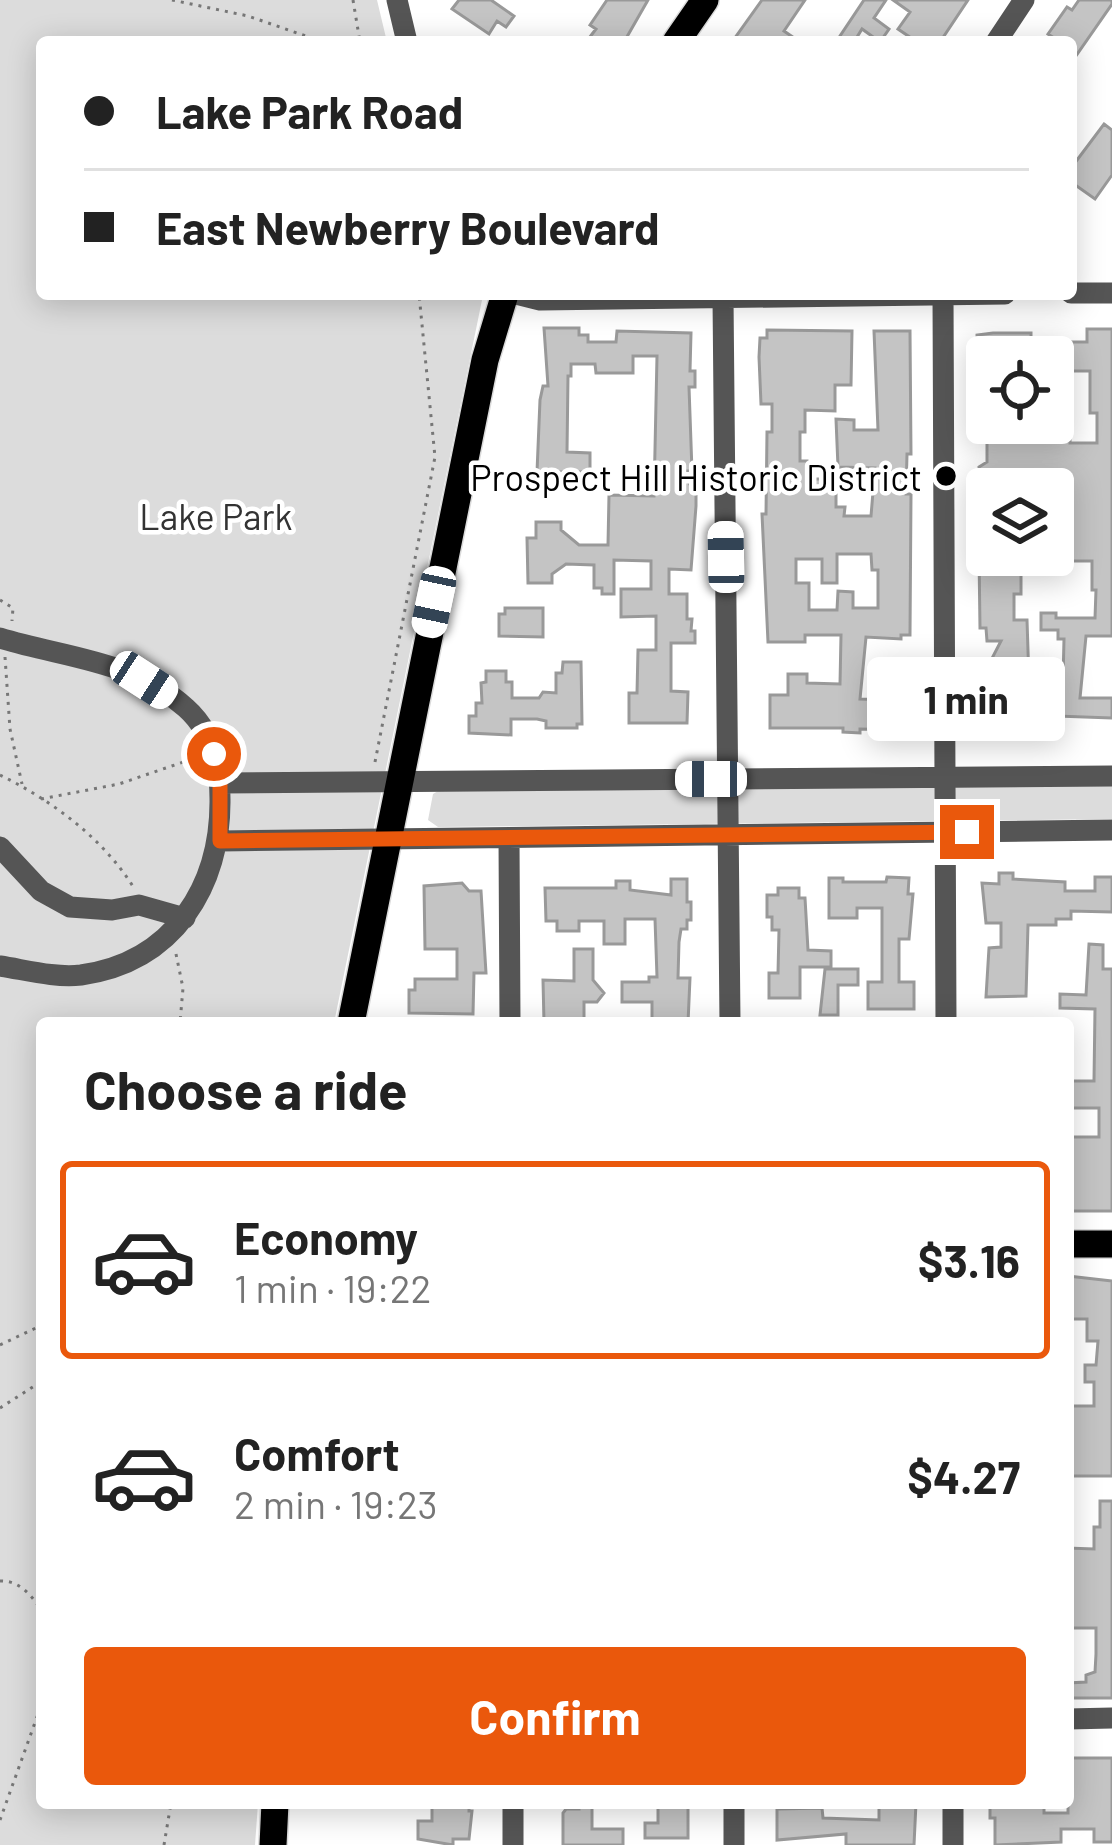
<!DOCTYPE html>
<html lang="en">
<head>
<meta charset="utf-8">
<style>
	:root { --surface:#fff; --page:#f6f6f6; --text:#222; --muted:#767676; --line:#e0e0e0; --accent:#ea580c }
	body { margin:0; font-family:Barlow,sans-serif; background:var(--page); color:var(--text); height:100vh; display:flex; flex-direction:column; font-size:45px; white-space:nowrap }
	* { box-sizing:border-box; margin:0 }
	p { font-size:39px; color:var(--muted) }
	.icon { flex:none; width:66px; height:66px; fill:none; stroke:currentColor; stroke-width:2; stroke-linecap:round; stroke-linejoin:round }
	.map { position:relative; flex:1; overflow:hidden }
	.sheet { position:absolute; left:36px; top:1017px; width:1038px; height:792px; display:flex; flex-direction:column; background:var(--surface); border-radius:12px; box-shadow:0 6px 30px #0003 }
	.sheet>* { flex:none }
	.banner { position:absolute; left:36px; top:36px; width:1041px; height:264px; border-radius:12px; box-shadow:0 6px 30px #0003; display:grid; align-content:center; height:264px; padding:0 48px; background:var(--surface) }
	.controls { position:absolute; left:966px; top:336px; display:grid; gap:24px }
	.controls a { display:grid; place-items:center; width:108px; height:108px; border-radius:12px; background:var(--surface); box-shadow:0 6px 30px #0003; font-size:60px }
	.end { position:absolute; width:54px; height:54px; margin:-27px; border:15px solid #ea580c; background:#fff; box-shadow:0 0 0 6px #fff }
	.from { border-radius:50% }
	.bubble { position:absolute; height:84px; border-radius:12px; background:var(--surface); box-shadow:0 6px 30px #0003; font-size:39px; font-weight:700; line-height:84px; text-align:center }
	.car { position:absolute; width:36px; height:72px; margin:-36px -18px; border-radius:15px; box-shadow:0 0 9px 3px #0007; background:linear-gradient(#fff 24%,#345 0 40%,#fff 0 76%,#345 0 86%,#fff 0) }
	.banner b { display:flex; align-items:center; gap:42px; height:114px; font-size:45px }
	.banner b+b { border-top:3px solid var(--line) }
	.banner i { width:30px; height:30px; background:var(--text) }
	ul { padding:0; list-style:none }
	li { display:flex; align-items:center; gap:36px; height:198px; margin:0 24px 18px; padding:0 24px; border:6px solid transparent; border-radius:12px }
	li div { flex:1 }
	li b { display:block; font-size:45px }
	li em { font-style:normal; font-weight:700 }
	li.active { border-color:var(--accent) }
	li>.icon { width:108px; height:108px; stroke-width:1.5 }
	h2 { padding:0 48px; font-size:54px; line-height:144px }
	.cta { display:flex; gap:24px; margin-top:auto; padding:24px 48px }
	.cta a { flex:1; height:138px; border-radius:12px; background:var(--accent); color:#fff; font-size:48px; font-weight:700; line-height:138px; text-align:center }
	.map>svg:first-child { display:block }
</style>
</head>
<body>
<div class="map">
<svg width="1112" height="1845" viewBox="0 0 1112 1845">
	<rect width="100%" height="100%" fill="#fff"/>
	<path fill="#dcdcdc" d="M0 0H377L387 42H42V294H477L482 300 334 1023H42V1803H258L255 1845H0Z
		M1112 785V819L438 827 428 820 433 794 438 791Z"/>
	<path fill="#c4c4c4" stroke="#999" stroke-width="3" fill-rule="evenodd" d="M459 0H491L514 16 506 27 497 21 489 34 452 9Z
		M607 0H648L624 42H586L596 29 590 25Z
		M762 0H805L784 31 800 42H732Z
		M864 0H886L874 18 889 29 880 42 862 29 854 42H836Z
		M893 0H968L940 42H917L898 29 910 12Z
		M1079 0H1112V4L1071 63V42H1060L1048 34 1067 7 1072 10Z
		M1104 124 1112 130V175L1095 199 1071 182V168Z
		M544 328H579V335H588V342H616L617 331 691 333 690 371H695V387H689L692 471H682L696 495V506L691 570 669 569V594H687V619H692L691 631H695V643H671V691L688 692 687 723H629V693H637L638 650H656V616L621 617V589H651V561L614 560V594H602V588H594V565L566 564 552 574V583H528L527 538H536V522H561V530L579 545H608L609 495 654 496 657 356H633V373H596L595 364H571V376H568L567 452 590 453V472H537L540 400 543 386H548Z
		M1087 329H1112V636H1086L1080 698H1112V718L1029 715V721H1018L1011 739H991V732L983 730V712L991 692 1021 693 988 666 1001 641H987L986 628H980L979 555H1012V569H1021V594H1014V620H1027L1029 681H1063L1064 639H1058V630H1041V613H1056V618H1095L1096 590H1092V561H1069V553H1053V538H1058L1053 489H981L979 467 987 462V423H1053V415H1070V443H1097V413H1090V371H1056V342H1087Z
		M767 330 852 331 851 385H835V411L805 410V432H800V461H807V479H836V507H845L844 516H871L875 468 838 467 836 419 854 420V430H878L874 331H910L911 454H907L906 494H911L910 635H901V639L866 637 860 699 891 700V681H909L908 694H912L908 730 860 729V733L843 732V728H770V695H788V674H807V683L840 684 841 635H805V642H768L762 514H766L767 432H772V404H761L759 357 760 338H767ZM837 554H871L872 570H878V608H853V592L838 591 837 610H809V583H796V559H822V583H837Z
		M993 333H1031V357L977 353V335Z
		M505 608H543V637L499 636V614H505Z
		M563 662H581L582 724H577V728H546V721L537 719H511V735L469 733V716H476V703H482L481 683 486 682V671H506V682H512V698H539L543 692 556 693V673H562Z
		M999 873H1013V879L1065 882V891H1095V877H1112V912L1071 911V919H1056V925H1028L1026 996 986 997 989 948 1001 947V923H986L982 883 999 884Z
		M887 877 909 878 908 894H913L909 939H899V982H914V1009H868V982H882V908H857V918H829V878H843V882H886Z
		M671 879H687V902H691V920H687V929H681L679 942 678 978H690L688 1023H652V1002H622V982H649V977H657L655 919H625V944H604V921H579V931H557V921H546L545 888H616V881H630V890L671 895Z
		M462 883 469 891H481L486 973H474L473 1014 409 1013V990H415V979H457V949H425L424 886Z
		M778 888H799V898H805L808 950 831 951V967H800V998H769V973H778L779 930H772V917H767V895H778Z
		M1089 944 1103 945V969H1112V1211H1068V1137H1099V1108H1068V1081H1094L1095 1009 1060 1008V994L1086 995Z
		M574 949H593V980L604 993 597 1002H584V1023H544L543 980 574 981Z
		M825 969H858V985H838V1015H820Z
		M1068 1276 1112 1281V1476H1068V1406H1094V1382H1085V1365H1096L1098 1341H1087V1319H1068Z
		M1100 1501H1112V1698H1068V1683L1086 1682V1675L1095 1672 1096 1654V1628H1068V1548L1094 1549V1527H1100Z
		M1068 1758H1112V1842H1094V1829H1061V1842L995 1845V1818H990V1805L994 1803H1044V1813H1068Z
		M432 1803H469V1811H472L469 1839H453V1845L418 1839V1821H432Z
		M579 1803H592V1829H623V1845H563V1813L566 1809H579Z
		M883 1803H916L914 1845H846V1834L777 1840V1809L822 1808 823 1818 879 1820V1804Z
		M658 1804 688 1806V1838H645V1823H658Z"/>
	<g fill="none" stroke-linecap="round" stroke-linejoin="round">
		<defs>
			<path id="major" d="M676 42 705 0
				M351 1023 485 360 505 294
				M1068 1244H1112
				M273 1845 275 1803"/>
		</defs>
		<use href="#major" stroke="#dbdbdb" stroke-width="30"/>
		<path stroke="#777" stroke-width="3" stroke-dasharray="3 6" stroke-linecap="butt" d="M172 0 248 16 323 42
			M353 0 360 42
			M0 600 13 608 12 621
			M5 657 10 729 22 784
			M375 762 435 457 419 294
			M0 775C51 800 103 838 134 888
			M41 799 119 784 198 757
			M176 954 183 988 180 1023
			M0 1345 42 1325
			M0 1408 42 1381
			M0 1581C19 1580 33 1596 42 1612
			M0 1820 42 1703
			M164 1845 171 1803"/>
		<path stroke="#555" stroke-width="21" d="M397 0 407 42
			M996 42 1024 0
			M1071 293H1112
			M516 294 540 300 1005 294
			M943 295 946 1023
			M723 298 730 1023
			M0 638C65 658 133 660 186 708 212 731 220 766 220 799 221 886 174 962 81 975 55 978 26 970 0 966
			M220 783 1112 776
			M509 838 510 1023
			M220 841 1112 830
			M0 847 41 891 70 907 112 910 139 905 185 918
			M1068 1719 1112 1718
			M513 1803V1845
			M734 1803V1845
			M953 1803V1845"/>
		<use href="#major" stroke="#000" stroke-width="27"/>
	</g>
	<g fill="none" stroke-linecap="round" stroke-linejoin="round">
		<path stroke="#ea580c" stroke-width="15" d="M214 754 220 783V841L967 832"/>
	</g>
	<circle fill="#000" stroke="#fff" stroke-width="4.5" cx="946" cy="476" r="12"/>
	<g text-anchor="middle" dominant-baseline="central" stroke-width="9" stroke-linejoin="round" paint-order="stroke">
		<g font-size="36" fill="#000" stroke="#fff" text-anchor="end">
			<text x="922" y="476">Prospect Hill Historic District</text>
		</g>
		<g font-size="36" fill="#333" stroke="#fff">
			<text x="216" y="515">Lake Park</text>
		</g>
	</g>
</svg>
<div class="controls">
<a><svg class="icon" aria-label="locate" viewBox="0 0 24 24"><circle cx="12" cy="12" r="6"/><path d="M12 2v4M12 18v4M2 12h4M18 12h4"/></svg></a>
<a><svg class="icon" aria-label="layers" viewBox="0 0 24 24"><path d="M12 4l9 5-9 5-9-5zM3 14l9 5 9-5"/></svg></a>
</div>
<i class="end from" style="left:214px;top:754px"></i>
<i class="end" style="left:967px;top:832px"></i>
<div class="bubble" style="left:867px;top:657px;width:198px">1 min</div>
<i class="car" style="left:726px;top:557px;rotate:359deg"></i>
<i class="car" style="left:434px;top:602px;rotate:192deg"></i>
<i class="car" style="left:144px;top:680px;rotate:123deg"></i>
<i class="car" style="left:711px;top:779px;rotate:270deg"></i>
<div class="banner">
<b><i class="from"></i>Lake Park Road</b>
<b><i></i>East Newberry Boulevard</b>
</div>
<section class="sheet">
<h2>Choose a ride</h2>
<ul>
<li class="active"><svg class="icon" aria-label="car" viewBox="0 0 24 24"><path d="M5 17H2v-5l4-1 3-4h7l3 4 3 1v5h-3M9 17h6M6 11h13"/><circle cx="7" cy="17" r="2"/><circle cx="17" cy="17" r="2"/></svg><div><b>Economy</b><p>1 min · 19:22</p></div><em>$3.16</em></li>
<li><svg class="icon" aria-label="car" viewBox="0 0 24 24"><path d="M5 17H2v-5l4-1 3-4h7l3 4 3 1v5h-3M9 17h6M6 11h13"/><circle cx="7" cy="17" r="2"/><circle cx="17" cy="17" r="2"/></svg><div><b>Comfort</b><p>2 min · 19:23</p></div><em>$4.27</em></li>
</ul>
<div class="cta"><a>Confirm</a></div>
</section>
</div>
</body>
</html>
